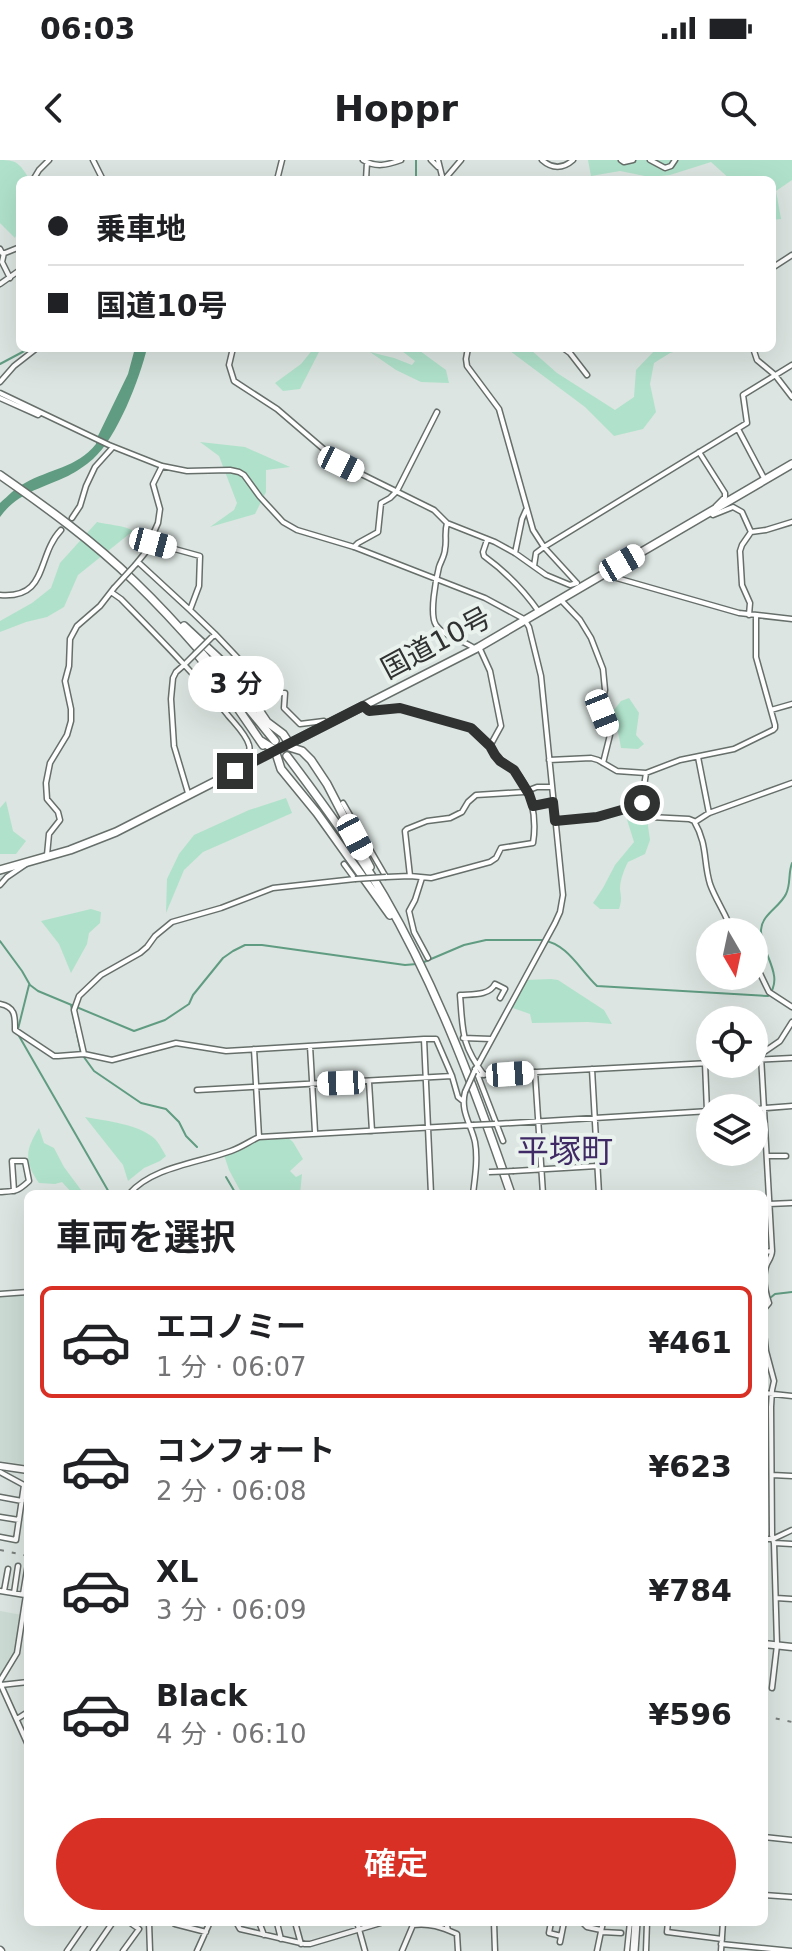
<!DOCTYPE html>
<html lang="ja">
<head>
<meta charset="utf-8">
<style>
	:root { --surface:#fff; --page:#f2f2f2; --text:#202124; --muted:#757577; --line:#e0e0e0; --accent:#d93025 }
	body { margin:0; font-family:"DejaVu Sans","Noto Sans JP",sans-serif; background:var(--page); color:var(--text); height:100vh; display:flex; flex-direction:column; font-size:30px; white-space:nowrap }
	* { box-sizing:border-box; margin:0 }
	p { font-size:26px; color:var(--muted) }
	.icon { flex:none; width:44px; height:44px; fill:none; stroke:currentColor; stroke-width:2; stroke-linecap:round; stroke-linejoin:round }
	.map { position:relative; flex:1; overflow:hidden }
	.side { position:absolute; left:24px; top:1030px; width:744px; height:736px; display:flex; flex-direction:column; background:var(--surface); border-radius:12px; box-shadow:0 8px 32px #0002 }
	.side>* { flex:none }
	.top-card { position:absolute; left:16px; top:16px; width:760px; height:176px; border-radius:12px; box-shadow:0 8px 32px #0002; display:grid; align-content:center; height:176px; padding:0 32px; background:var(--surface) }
	.needle { width:52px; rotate:171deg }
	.tools { position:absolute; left:696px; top:758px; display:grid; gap:16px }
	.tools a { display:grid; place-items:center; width:72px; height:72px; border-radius:50%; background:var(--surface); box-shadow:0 8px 32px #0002; font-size:40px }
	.end { position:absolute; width:36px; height:36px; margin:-18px; border:10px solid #2f3231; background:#fff; box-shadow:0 0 0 4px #fff }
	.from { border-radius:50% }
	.bubble { position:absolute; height:56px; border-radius:28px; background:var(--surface); box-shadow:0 8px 32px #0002; font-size:26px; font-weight:600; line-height:56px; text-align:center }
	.car { position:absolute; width:24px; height:48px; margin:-24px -12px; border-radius:10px; box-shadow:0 0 6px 2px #0007; background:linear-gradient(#fff 24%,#345 0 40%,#fff 0 76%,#345 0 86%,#fff 0) }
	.top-card b { display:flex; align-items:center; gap:28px; height:76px; font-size:30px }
	.top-card b+b { border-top:2px solid var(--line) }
	.top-card i { width:20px; height:20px; background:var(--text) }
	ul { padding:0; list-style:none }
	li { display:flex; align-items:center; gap:24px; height:112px; margin:0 16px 12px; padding:0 16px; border:4px solid transparent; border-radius:12px }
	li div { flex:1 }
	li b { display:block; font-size:30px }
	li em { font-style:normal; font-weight:600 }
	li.active { border-color:var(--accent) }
	li>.icon { width:72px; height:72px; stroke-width:1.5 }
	h2 { padding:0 32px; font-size:36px; line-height:96px }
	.primary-button { display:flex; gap:16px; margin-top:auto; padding:16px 32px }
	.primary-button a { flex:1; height:92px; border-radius:48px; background:var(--accent); color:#fff; font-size:32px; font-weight:600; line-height:92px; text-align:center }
	.status { display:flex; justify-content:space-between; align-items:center; height:56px; padding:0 40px; background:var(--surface); direction:ltr }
	.status svg { height:22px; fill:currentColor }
	header { display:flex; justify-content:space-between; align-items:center; height:104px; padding:0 32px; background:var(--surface); font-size:36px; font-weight:600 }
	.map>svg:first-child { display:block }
</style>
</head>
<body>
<div class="status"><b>06:03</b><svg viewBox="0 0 49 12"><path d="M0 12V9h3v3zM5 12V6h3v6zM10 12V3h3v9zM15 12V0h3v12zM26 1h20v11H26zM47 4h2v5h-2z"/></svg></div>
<header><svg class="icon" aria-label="back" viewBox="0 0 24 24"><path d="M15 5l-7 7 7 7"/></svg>Hoppr<svg class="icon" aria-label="search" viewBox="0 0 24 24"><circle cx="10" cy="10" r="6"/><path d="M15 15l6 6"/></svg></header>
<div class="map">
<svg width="792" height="1791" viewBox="0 0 792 1791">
	<rect width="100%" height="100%" fill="#dce5e1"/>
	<path fill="#ccdcd4" d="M28 1133V1305L0 1301V1135Z
		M0 1451 22 1455 14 1498 0 1518Z"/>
	<path fill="#b0e2cb" d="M0 0C19 0 20 5 30 20H20V66L15 78 0 63Z
		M588 0H792V20L776 31 781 59 772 60V20H731L711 2 670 15 650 17 620 11 591 16Z
		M314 188H321L300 229 283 231 275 223 301 204Z
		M398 188H415L420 191 446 210 449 223 421 222 396 210 370 192 394 198 412 205 415 201Z
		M657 188H686L670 193 654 203 650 224 656 252 643 269 614 276 585 247 510 191 531 190 557 213 615 250 634 237 636 210Z
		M200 282 245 287 290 307 266 310V332L255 354 210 367 234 350 237 343 219 296Z
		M97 362C107 365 125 365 133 371L78 415 64 447 47 457 26 462 0 472V461L32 443 51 428 60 403Z
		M629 538 639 553 636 575 644 584 638 589 621 588 614 550 621 541Z
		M286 638 292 653 203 692 184 710 166 753 167 719 179 694 194 675 249 650Z
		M6 641 13 671 26 681 16 694H0V648Z
		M624 650 647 659 650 680 645 694 628 702C624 710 620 720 620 729 621 737 622 740 619 749H600L593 743 603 728 615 705 634 682Z
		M91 749 101 752 100 763 89 773 87 784 71 813 59 784 41 761Z
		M551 819 558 820 604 850 612 864 588 862 532 863 530 854 510 847 525 820Z
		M85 957C106 961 139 964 155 979 159 983 163 991 166 996L160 1001 144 1008 128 1021 123 1005Z
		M39 968 44 983 54 988 64 1007 84 1034H73L62 1022 55 1024 39 1023C24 1002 25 990 39 968Z
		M286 976 293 982 303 999 290 1011 296 1017 302 1014 300 1034H242L229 1010 224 995 258 979Z"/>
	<path fill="#609c82" d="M135 188H147C140 218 117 278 93 299 86 305 76 312 68 316 41 329 18 332 0 357V343C8 336 15 328 25 323 49 309 77 308 96 284V280L128 214Z"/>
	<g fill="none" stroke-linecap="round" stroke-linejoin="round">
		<path stroke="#609c82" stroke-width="2" d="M416 20V0
			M0 204 30 188
			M0 781 22 811 30 825 38 831 134 871 165 860 189 844 193 835 223 798 233 791 245 785H262L405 805 417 804
			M424 802 464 785 486 780H542C568 784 579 809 597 826L768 836C786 816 760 792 761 770 762 754 780 747 786 734 791 724 788 713 792 703
			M71 845 81 893 94 911 141 943 166 949 179 962 186 976 197 987
			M18 869 29 825
			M19 876 110 1034
			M226 1017 236 1034
			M770 1138 775 1134 792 1132"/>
		<defs>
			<path id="minor" d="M93 0 103 20
				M363 0C376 8 387 5 401 0
				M431 0 438 7
				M438 0 443 20
				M542 0C552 9 563 9 573 0
				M621 0 624 2 633 0
				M650 0 665 8 671 6 675 0
				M33 20 39 10 49 0
				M277 20 282 0
				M366 20 367 2
				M444 20 461 0
				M0 89 2 93H5L20 87
				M4 93 2 102 10 118
				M772 108 792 95
				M0 124 20 110
				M233 188 229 205 234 221 277 249 341 304 434 350 447 363 495 382 515 393 546 415 570 425 577 423
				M468 188 466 199 467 206 499 249 533 370 544 387 576 422
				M563 188 570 193 587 215
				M753 188 757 200 775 215 792 237
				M0 222 14 206 37 188
				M0 233 109 285 162 306 187 311 230 310 239 312 244 315 260 337 283 362 297 370 354 387 485 438 524 459 529 467 541 516 563 735 560 752 555 763 474 912
				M0 238 38 255 40 253
				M738 269 765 320
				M699 292 725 333V337L716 346
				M710 352 713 355 733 347 742 352 751 372
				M72 358 80 346 86 326 95 307 113 287
				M447 363C444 374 447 380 445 389 445 395 441 401 439 407 436 419 429 455 436 465 444 477 463 480 474 488
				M487 380 483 392 484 396C506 412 523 429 539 452
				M153 383 200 396 199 426 190 450 215 474 214 476
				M354 387 358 383 378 372 381 343 390 338 397 331 437 252
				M515 393 522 359 526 350
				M138 402 190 450
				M136 404 153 383 154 372 158 363 160 349 153 324 162 306
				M534 406 536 393 544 387 747 263 743 235 792 205
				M606 415 739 453 792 459
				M111 432 121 439C157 476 194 513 227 554 234 563 246 574 249 585 252 594 242 599 236 604L235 611
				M0 435C49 439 36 396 61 370
				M560 439 580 460 591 478 603 509 605 530 601 548 610 575 603 603
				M749 455 750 443 742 425 740 391 742 385 751 372 766 370 792 362
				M215 474 271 533H285L284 548 300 564 324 561 328 564
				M184 505 176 512 173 518 171 539 174 586 188 633
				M365 548 369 551 400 548 471 568 490 586
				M771 550 792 544
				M698 597 709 653
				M549 600 591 598 598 600 617 611 646 613 680 600 734 589 773 570 775 568V565L756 497V456
				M343 643 386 717 410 716 431 718 490 702 496 698 501 688 533 683C537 658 532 627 513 609 502 599 497 601 490 586L501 566 490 511 480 489
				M533 646 553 642
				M644 654 642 640 646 613
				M555 661 597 657 625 649 650 657 689 659 694 661C708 685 703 701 710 724 716 741 727 755 732 772
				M695 662 709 653 792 623
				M47 695 49 674 60 660 58 652 47 639 46 623 50 603 67 575 71 561V549L65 521 69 506 70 479 77 466 100 446 114 428
				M410 716 405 671 407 669 427 661 450 658 462 652 468 642 476 635 524 632 537 627H551
				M422 718 415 740 409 751 414 772 428 798
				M0 725 7 717 26 704
				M754 801 769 832 792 847
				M0 844C16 847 15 857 15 870L54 896H58L84 894 112 900 176 883 226 891 424 879 431 1034
				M463 878 491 879
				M424 879H436L452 916 458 937 463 941
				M310 886 315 972
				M254 889 259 977
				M84 894 74 850 79 836 101 815 140 793 147 787 155 776 172 762 221 748 273 728 355 719 344 704
				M754 900 792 898
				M705 903 707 951
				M475 909 478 915 710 903
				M592 909 599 1034
				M535 912 543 1034
				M484 915C461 884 463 872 460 835 472 834 489 836 495 824L505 829 500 838
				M478 916 503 981
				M369 922 372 971
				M197 930 452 916
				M465 932C460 951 471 964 475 982 478 999 475 1017 473 1034
				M754 949 792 946
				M495 964 710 951
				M767 996H786
				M514 1011 597 1006
				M0 1032C16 1031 17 1032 29 1021L25 1001H12L14 1031
				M129 1034C152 1007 198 1003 231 991 242 987 250 981 259 977L473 965
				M769 1044 792 1043
				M764 1092 772 1091
				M0 1134 28 1132
				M764 1149 769 1143C765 1131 762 1116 767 1104 769 1100 772 1096 772 1091L761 896 764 892 780 881 792 862
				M764 1173 766 1191 774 1221 772 1230 771 1247 772 1375 774 1383 777 1485 772 1528
				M764 1233 792 1236
				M0 1312 24 1325 16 1380 0 1377
				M772 1315 792 1316
				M0 1337 22 1341
				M0 1357 19 1360
				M764 1379H773L792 1370
				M774 1383 792 1384
				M0 1431 25 1435
				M4 1431 8 1409
				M14 1433 18 1406
				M23 1434 28 1404
				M776 1438 792 1439
				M0 1521 17 1493 26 1435
				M0 1523 28 1585
				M1 1525 28 1522
				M17 1559 28 1552
				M764 1677 792 1680
				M764 1735 792 1737
				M149 1762 150 1791
				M236 1762 240 1769 305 1784H310L384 1762
				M259 1762 264 1775
				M278 1762 277 1763 281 1779
				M295 1762 301 1784
				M357 1762 365 1791
				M446 1762 448 1770
				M494 1762 495 1791
				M551 1762 549 1773 561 1776
				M582 1762 587 1767 601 1770
				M668 1762 667 1772 722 1779
				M175 1764 206 1772
				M602 1772 621 1773
				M560 1782 564 1762
				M721 1784 792 1791
				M67 1791 87 1762
				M93 1791 113 1762
				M123 1791 139 1769 129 1762
				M197 1791 210 1762
				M402 1791 413 1765C430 1763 441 1767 457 1774L458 1791
				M597 1791 603 1762
				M627 1791 630 1762
				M646 1791 647 1762
				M721 1791 723 1762"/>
			<path id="major" d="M0 1306 28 1310
				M764 1484 792 1487
				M0 1790 1 1791"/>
			<path id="highway" d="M0 315C46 347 93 381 134 421 185 470 230 526 275 581
				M184 466 230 509 240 522 267 562 283 574 289 583
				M197 494 224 528 263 585
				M261 581 275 590 281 609 317 653 390 755
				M286 586 302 591 311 600 327 624 370 707
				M287 596C321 641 355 687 384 736 438 829 476 932 511 1034
				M0 710 70 690 116 672 479 487 792 304
				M634 1791 636 1762"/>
		</defs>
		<use href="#minor" stroke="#676f6b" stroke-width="7"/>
		<use href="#major" stroke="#676f6b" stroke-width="9"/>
		<use href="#highway" stroke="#676f6b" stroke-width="10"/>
		<use href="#minor" stroke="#fff" stroke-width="4"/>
		<use href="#major" stroke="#fff" stroke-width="6"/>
		<use href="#highway" stroke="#fff" stroke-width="7"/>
		<path stroke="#797f7d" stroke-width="2" stroke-dasharray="4 8" stroke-linecap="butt" d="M0 1390 28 1396
			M764 1556 792 1562"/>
		<defs>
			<path id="minor-bridge" d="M114 428 136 404
				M186 503 212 477
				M355 719 386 717
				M465 932 474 912
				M473 965 495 964
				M489 1012 514 1011"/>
		</defs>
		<use href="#minor-bridge" stroke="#676f6b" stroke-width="7" stroke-linecap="butt"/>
		<use href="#minor-bridge" stroke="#fff" stroke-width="4"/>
	</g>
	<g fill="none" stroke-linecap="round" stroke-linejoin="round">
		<path stroke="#2f3231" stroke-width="10" d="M235 611 363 546 369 551 400 548 471 568 490 586 495 595 500 601 514 610 529 634 533 646 553 642 555 661 597 657 625 649 644 655 642 643"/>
	</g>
	<g text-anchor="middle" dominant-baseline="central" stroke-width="8" stroke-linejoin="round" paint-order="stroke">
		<g font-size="28" fill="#2f3231" stroke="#eaf2ee">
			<text transform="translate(436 483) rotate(-28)">国道10号</text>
		</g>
		<g font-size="32" fill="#3f2a65" stroke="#eaf2ee">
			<text x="565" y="991">平塚町</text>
		</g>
	</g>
</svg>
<div class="tools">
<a><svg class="needle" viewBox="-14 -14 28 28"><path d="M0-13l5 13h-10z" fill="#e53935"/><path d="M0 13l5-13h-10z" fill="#757577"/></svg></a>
<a><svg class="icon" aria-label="locate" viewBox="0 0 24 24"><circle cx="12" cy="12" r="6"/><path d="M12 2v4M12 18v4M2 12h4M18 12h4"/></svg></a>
<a><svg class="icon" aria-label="layers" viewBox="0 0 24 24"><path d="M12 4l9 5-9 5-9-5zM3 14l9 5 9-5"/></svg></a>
</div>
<i class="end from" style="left:642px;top:643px"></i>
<i class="end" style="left:235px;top:611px"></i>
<div class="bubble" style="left:188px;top:496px;width:96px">3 分</div>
<i class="car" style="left:341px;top:304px;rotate:116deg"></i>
<i class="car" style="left:153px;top:383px;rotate:105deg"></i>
<i class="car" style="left:622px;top:403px;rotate:60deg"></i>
<i class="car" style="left:602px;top:553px;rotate:158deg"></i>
<i class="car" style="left:355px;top:677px;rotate:152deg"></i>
<i class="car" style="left:510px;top:914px;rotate:86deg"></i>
<i class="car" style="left:341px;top:923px;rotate:268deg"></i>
<div class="top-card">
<b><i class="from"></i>乗車地</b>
<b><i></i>国道10号</b>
</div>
<section class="side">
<h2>車両を選択</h2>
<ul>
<li class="active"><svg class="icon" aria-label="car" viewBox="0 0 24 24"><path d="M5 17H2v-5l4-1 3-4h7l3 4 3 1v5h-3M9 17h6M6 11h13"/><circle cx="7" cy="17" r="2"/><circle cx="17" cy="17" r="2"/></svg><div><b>エコノミー</b><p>1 分 · 06:07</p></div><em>¥461</em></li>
<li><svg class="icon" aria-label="car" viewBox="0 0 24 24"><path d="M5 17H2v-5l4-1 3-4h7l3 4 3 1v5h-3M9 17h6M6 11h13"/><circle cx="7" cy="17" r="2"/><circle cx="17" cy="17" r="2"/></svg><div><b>コンフォート</b><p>2 分 · 06:08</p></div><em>¥623</em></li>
<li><svg class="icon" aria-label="car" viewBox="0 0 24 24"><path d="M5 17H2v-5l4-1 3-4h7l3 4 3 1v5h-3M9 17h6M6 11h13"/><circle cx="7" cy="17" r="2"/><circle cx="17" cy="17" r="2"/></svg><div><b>XL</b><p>3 分 · 06:09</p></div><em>¥784</em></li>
<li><svg class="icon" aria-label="car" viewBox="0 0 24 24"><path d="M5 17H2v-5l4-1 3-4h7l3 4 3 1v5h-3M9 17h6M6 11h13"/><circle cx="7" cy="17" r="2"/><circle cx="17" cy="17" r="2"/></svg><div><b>Black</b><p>4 分 · 06:10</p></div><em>¥596</em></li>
</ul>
<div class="primary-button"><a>確定</a></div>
</section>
</div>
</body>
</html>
